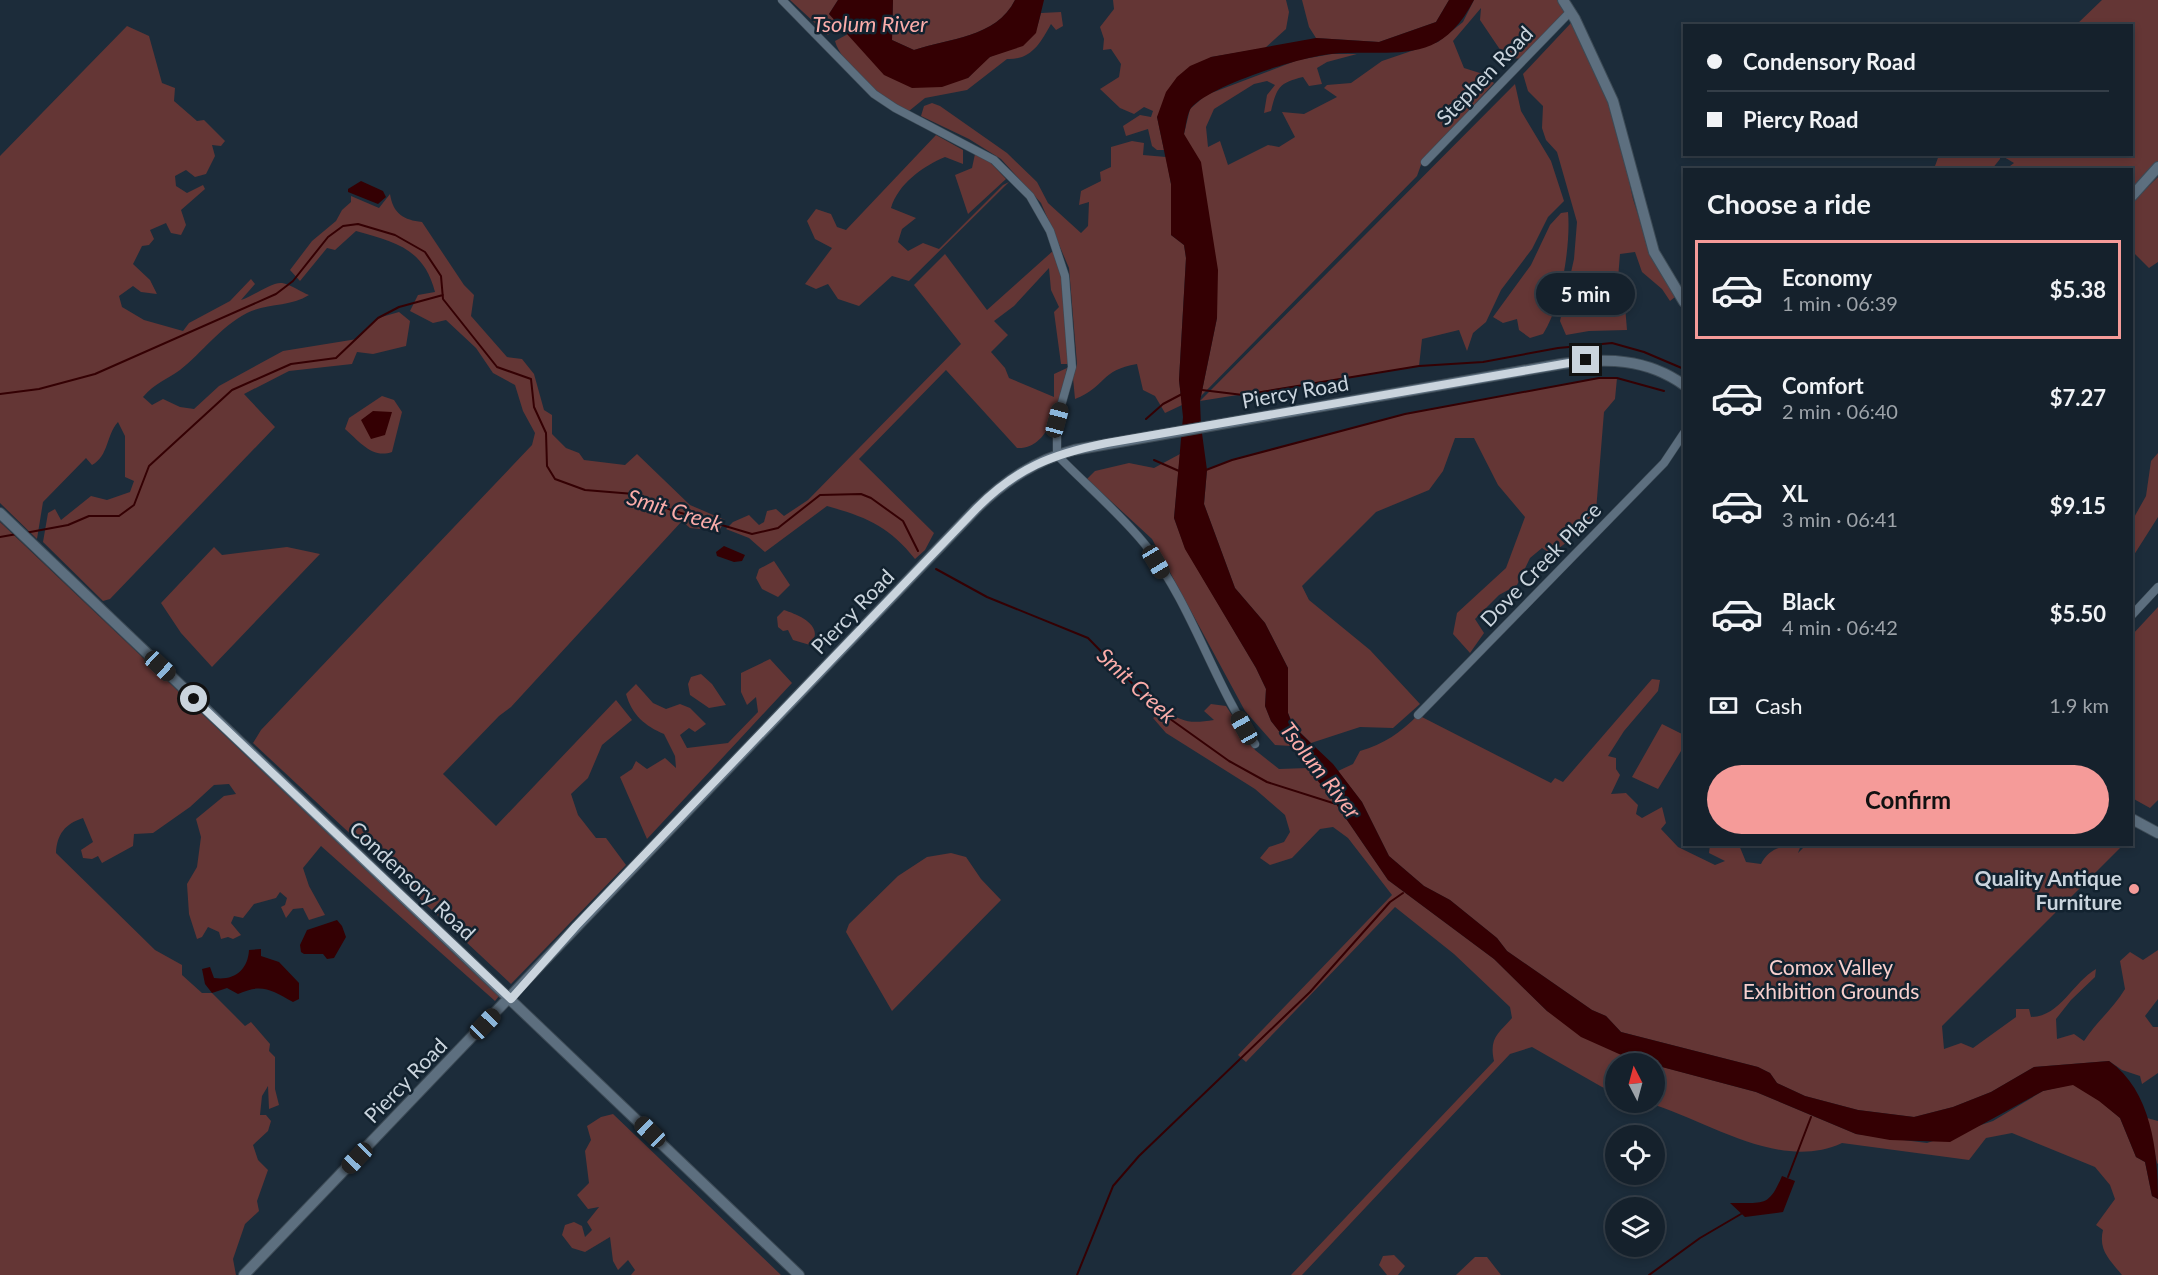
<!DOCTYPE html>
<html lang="en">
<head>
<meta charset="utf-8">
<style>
	:root { --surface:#15212c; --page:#1e2934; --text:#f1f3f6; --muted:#9da3a9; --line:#343e48; --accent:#f59b99 }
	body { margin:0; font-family:Lato,sans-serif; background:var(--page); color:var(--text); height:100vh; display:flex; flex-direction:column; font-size:22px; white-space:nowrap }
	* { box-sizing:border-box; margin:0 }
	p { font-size:20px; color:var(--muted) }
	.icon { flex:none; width:33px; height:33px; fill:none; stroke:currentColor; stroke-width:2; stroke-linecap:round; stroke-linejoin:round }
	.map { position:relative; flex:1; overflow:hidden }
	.drawer { position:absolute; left:1683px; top:168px; width:450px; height:678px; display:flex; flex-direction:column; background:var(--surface); border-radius:0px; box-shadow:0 3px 9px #0003,0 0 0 2px var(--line) }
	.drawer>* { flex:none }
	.banner { position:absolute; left:1683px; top:24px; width:450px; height:132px; border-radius:0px; box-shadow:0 3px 9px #0003,0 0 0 2px var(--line); display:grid; align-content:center; height:132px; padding:0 24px; background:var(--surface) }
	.needle { width:39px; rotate:354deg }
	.fabs { position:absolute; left:1605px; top:1053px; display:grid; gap:12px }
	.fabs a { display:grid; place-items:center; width:60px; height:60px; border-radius:50%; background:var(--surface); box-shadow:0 3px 9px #0003,0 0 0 2px var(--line); font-size:30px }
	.end { position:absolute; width:27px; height:27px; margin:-14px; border:8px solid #cad4dd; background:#111; box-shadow:0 0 0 3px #111 }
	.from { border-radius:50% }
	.bubble { position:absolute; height:42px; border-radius:21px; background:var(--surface); box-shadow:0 3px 9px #0003,0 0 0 2px var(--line); font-size:20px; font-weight:700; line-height:42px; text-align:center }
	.car { position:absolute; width:18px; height:36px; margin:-18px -9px; border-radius:8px; box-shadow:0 0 4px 2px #0007; background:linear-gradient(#222 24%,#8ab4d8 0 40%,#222 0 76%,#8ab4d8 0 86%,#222 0) }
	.banner b { display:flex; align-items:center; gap:21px; height:57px; font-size:22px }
	.banner b+b { border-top:2px solid var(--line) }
	.banner i { width:15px; height:15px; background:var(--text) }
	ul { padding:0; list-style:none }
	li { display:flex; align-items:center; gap:18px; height:99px; margin:0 12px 9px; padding:0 12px; border:3px solid transparent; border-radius:0px }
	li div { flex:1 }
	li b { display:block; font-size:22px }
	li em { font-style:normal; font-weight:700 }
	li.active { border-color:var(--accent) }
	li>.icon { width:54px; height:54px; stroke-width:1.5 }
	h2 { padding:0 24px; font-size:27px; line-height:72px }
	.pay { display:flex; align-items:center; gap:15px; height:66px; padding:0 24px; font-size:22px }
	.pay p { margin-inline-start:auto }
	.button { display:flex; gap:12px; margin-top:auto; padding:12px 24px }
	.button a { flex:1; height:69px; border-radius:36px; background:var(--accent); color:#111; font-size:24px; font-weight:700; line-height:69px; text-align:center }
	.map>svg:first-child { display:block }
</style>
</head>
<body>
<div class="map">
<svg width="2158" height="1275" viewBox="0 0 2158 1275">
	<rect width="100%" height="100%" fill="#1c2c3a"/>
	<path fill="#643635" d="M790 0H838L829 14 838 24 828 35Z
		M893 0H1015C996 38 949 38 914 50L892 40Z
		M1113 0H1286L1289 12 1286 29 1265 48 1211 57 1157 117 1164 150H1157L1152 146 1148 129 1126 136 1123 126 1140 115 1151 117 1153 111 1144 107 1134 114 1120 108 1100 89 1119 77 1121 64 1111 49 1103 50 1104 39 1100 27 1114 9Z
		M1302 0H1449L1436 22 1379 42 1316 38 1309 27Z
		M1474 0H1558L1565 13 1521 59 1505 57 1480 20 1481 8 1453 41 1464 68 1483 74 1494 83 1422 162 1417 176 1201 396 1217 318 1184 134 1190 109 1206 95 1298 60 1332 54H1357L1327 62 1317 68 1322 84 1309 86 1303 77C1279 83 1277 87 1271 111L1264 113 1267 95 1275 85 1267 81 1254 84 1214 109 1206 127 1208 147 1220 141 1228 165 1268 145 1279 147 1295 137 1282 112 1304 114 1337 97 1324 88 1327 85 1351 83 1382 61 1438 42 1463 22Z
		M2102 0H2158V163L2132 191V170L2006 169 2014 163 2004 157 2005 154H2132V26L2076 25Z
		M1061 12 1063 26 1056 30 1051 24C1040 44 1031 60 1007 59L967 90 925 98 909 111C887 104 841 65 835 41L848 34 864 51 968 78C975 71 983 60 992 56 1022 43 1033 48 1041 13Z
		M1571 23 1610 93 1633 199 1641 224 1675 297 1670 301 1662 289 1642 272 1635 252 1620 254 1617 291 1625 306 1627 330 1589 331 1566 335 1560 321 1574 259 1577 222 1557 152 1546 140 1542 128 1543 106 1528 91 1523 74Z
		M127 26 149 36 162 83 175 88 174 101 197 121 204 120 225 141 221 146 212 145 215 156 206 174 195 177 186 170 175 176 176 186 187 193 203 185 205 189 181 210 186 225 181 235 171 233 166 223 150 230 154 239 149 245 142 246 133 264 150 280 157 294 141 292 133 286 119 296 122 307 144 320 183 331 189 323 230 301 251 279 255 284 241 300C254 296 271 282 282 283 290 284 301 292 309 295 290 307 267 303 247 313 220 327 203 352 180 370 166 380 155 383 143 397L152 405 163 399 180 407 194 409 219 386 283 351 357 339 378 318 399 312 410 321 406 346 373 354 357 352 352 364 289 371 244 394 275 427 110 599 103 601 43 542 48 513 55 509 61 520 91 496 107 500 130 492 134 481 125 477V436L118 422C106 435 109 456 92 465L86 458 43 502 37 539 0 503V156Z
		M1515 84 1521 111 1551 161 1564 201 1548 217 1532 249 1501 290 1486 322 1473 333 1467 351 1459 330 1422 339 1419 366 1200 401Z
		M932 103 940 106 1007 153 1037 182 1048 203 1081 233 1088 226 1089 202 1079 205 1081 191 1101 181 1100 172 1111 167V147L1132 141 1144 143 1143 155 1166 157 1171 184V235L1184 245 1186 258 1179 380 1182 405 1165 413 1155 396 1143 390 1137 364C1100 370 1106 387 1075 399L1073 378 1077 364 1069 268 1041 203 1001 159 969 139 921 116 924 106Z
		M936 135 963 150V164L945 157C923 166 898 184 891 208L916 218 902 229 898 242 908 251 923 243 939 249 1003 185 1009 182 909 281 892 276 859 306 838 299 828 284 816 289 805 284 832 248 815 239 807 221 816 209 831 214 837 227 846 230Z
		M975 154 987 159 1006 179 968 214 955 175 972 168Z
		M1939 155H2000V159L1992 169H1944L1935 166Z
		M2158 177V262L2149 268 2132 251V202Z
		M390 194C393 214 404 220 422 222L464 285 474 295 471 316 507 357 522 359 534 374 544 410 552 415V434L566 448 579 453 584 460 625 465 637 454 690 505 725 520 719 531 690 528 682 521 511 707 499 716 443 774 496 826 616 700 632 720 602 745 588 778 571 794 578 815 596 838H606L626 865 511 984 253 743 261 730 532 445 535 433 523 411 515 385 493 373 476 348 446 320 433 323 410 311 418 295 435 292C424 249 396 242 356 231L335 250 327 248 300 281 290 270 312 241 336 221 342 210 351 202V196L379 208Z
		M1568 212C1571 245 1561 307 1543 334L1530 338 1519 330 1517 319 1503 323 1493 317 1531 265 1550 225 1561 213Z
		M1054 250 1060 261 1068 364H1061L1054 312 1059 307 1051 290 1049 268 1014 306 994 321 1008 335 991 352 1005 368 1009 378 1054 397V374L1067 368C1061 395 1052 450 1017 448L946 370 859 459 934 533 925 550 915 559C889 526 866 517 827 506L765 552 749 538 726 529 733 522 749 515 759 525 764 522 767 511 776 509 784 516 808 500 961 344 914 285 945 254 987 310Z
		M1599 378H1617L1615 399 1604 412 1596 511 1571 539 1551 554 1542 548 1530 558 1517 585 1499 595 1475 619 1484 633 1470 653 1453 634 1457 613 1506 568 1525 517 1498 485 1474 438H1455L1443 471 1429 490 1376 512 1302 586 1309 600 1370 650 1420 704 1393 728 1360 727 1311 743 1294 726 1288 713V668L1265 623 1235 588 1204 504 1207 470 1232 460 1405 414Z
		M382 396 394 400 402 412 392 452C372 459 359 441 345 429L349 418Z
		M2158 453V517L2132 558V521L2146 496 2151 461Z
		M1180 454 1174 518 1185 548 1256 668 1266 689 1265 706 1271 721 1291 746 1275 745 1245 711 1152 539 1087 479 1095 471 1129 463 1154 468Z
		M0 522 499 996 495 1001 321 846 303 868 309 886 325 915 309 920 303 908 293 909 286 918 281 907 285 905 287 898 280 892 276 898 254 904 243 918 234 916 231 923 241 935 233 939 228 937 221 939 219 932 208 927 202 937 197 939 189 914 187 884 197 867 201 837 196 819 224 796 236 794 229 784 214 785 190 807 153 833 134 834 133 846 102 863 98 856 92 859 83 858 81 850 93 842 83 818C65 824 57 834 56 853L155 950 182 965V975L202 993H212L245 1026 251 1022 270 1044 269 1051 275 1057V1089L279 1105 269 1109 268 1086 262 1096 260 1115H266L271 1121 268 1131 253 1145 258 1160 268 1170 257 1201 259 1211 245 1224 233 1259 236 1275H0Z
		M214 547 222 555 287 547 320 554 212 667 181 633 161 603Z
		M774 561 790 585 778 597 762 589 756 578 759 569Z
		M2158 607V800L2150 808 2132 798V635Z
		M784 610C799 615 826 626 810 645L793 640 788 630 783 631 778 627 777 617Z
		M770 659 792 683 647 839 620 777 632 769 636 761 647 769 665 758 676 768 675 756 664 734C645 726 632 715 626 694L636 684 653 703 666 709 680 704 690 708 706 724 695 732 689 728 680 735 687 748 728 743 758 712 756 697 747 705 741 692V673Z
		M701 674 712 684 726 705 709 708 690 695 688 684 691 677Z
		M1652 679 1660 680 1658 691 1624 731 1608 756 1616 758V769L1620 775 1611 794 1626 793 1638 805 1636 814 1642 818 1662 807 1666 823 1661 829 1678 847 1715 865 1725 861 1709 853 1710 845H1739L1746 862 1761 864C1769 848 1783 845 1801 845L1798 853 1807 844 2123 845 1942 1026 1944 1049 1961 1043 1973 1048 2016 1017V1009H2029L2031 1017C2060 1017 2073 982 2096 969L2095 977 2071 1000 2056 1019 2057 1039 2074 1034 2084 1041C2097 1021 2113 1009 2125 989L2120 961 2130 952 2143 960 2158 950V999L2145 1016 2153 1027H2158V1073L2142 1084 2140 1076 2122 1070 2109 1061 2034 1067 1991 1092 1953 1107 1914 1117 1858 1110 1805 1096 1777 1083 1770 1073 1758 1067 1621 1032 1606 1016 1592 1010 1507 951 1497 938 1450 900 1424 886 1389 856 1362 802 1338 771 1353 764 1360 751C1384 744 1400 733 1418 715L1551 783 1555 778 1563 782Z
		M1211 704 1226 706 1255 750 1279 769 1308 768 1336 804 1388 880 1494 959 1547 1011 1628 1058 1648 1063 1616 1064 1615 1092 1602 1087 1532 1047 1510 1054 1302 1275H1291L1494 1061C1489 1038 1498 1034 1512 1018L1510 1007 1454 954 1395 907 1246 1062 1238 1055 1392 895 1348 838 1333 827 1320 829 1292 858 1270 865 1260 858 1269 847 1284 842 1290 832 1285 815 1255 789 1166 733 1153 718 1167 709C1181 724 1194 723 1214 720L1204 711Z
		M1662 724 1684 735V746L1658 789 1632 777Z
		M951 853 966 857 981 879 1001 900 892 1011 846 932 849 924 898 876 927 857Z
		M1655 1065 1756 1092 1856 1134 1927 1143 1993 1121 2043 1091 2073 1084 2100 1101 2120 1118 2136 1157 2145 1162 2152 1196 2158 1199V1275H2122C2110 1260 2098 1250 2103 1230L2096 1225 2115 1199 2110 1185 2095 1167 2012 1133 1986 1138 1969 1160 1842 1143C1780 1172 1708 1121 1649 1103L1654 1102Z
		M613 1114 781 1275H631L635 1270 628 1260 618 1270 613 1261 610 1237 585 1252 572 1248 562 1235 565 1225 574 1222 582 1226 585 1237 592 1230 587 1222 599 1207 588 1209 577 1195 589 1183 585 1151 591 1140 587 1126 601 1117Z
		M2147 1118 2158 1121V1164L2157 1163Z
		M1394 1255 1405 1266 1398 1275H1387L1379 1265 1383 1256Z
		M1475 1257H1487L1501 1275H1456Z"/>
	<path fill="#340003" d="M838 0H893L892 40 914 50C949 38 996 38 1015 0H1044L1036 33 1023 46 990 57 968 78 942 87 912 88 884 75 829 14Z
		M1449 0H1474C1438 69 1394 48 1331 54 1301 57 1210 85 1191 108 1187 114 1186 126 1184 134L1201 162 1218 270 1217 318 1200 401 1201 426 1207 470 1204 504 1235 588 1265 623 1288 668V713L1293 726 1333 764 1362 802 1389 856 1424 886 1450 900 1497 938 1507 951 1592 1010 1606 1016 1621 1032 1758 1067 1770 1073 1777 1083 1805 1096 1858 1110 1914 1117 1953 1107 1991 1092 2034 1067 2109 1061C2151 1090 2158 1151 2158 1199L2152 1196 2145 1162 2136 1157 2120 1118 2099 1101 2073 1085 2043 1091 1950 1142 1890 1140 1856 1134 1756 1092 1628 1058 1581 1037 1547 1011 1494 959 1388 880 1336 804 1271 721 1265 706 1266 689 1256 668 1185 549 1174 518 1183 417 1179 380 1186 258 1184 245 1171 235V184L1157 117 1166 92 1177 77 1190 66 1211 57 1316 38 1379 42 1436 22Z
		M361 181 383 191 386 197 378 204 348 192V189Z
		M373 411 392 412 385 435 371 439 361 420Z
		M724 546 745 555 742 561 734 562 717 556 716 552Z
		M337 920 342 926 346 937 334 958 327 959 323 954H304L301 952 300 945 307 930Z
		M261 949V956L279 962 299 983V999L293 1002C271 990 262 983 238 994L227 988 212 993 205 984 202 969 210 967 214 978C234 981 248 970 249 950Z
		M1782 1176 1795 1181 1783 1212 1745 1217 1730 1203C1763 1202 1768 1209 1782 1176Z"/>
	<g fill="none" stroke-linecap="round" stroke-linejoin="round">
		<path stroke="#340003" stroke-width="2" d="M1202 390 1243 395 1419 366 1483 362 1558 348 1602 344 1612 343 1644 352 1684 369
			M0 394 39 389 95 374 276 294 293 281 328 237 343 226 358 224 395 235 425 252 441 276 443 299 497 367 531 379 534 407 546 433 547 466 555 479 585 490 634 494 671 510 752 534 778 528 820 495 861 494 871 498 903 521 918 551
			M1146 419 1163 404 1182 394
			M1154 460 1179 471
			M1206 470 1232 460 1405 414 1599 378H1617L1664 391
			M25 533 68 525 89 516H119L134 505 149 466 232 390 291 364 336 358 378 318 399 307 443 295
			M0 537 17 534
			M936 569 987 597 1088 638 1159 711 1229 761 1267 782 1336 804
			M1788 1177 1811 1117
			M1077 1275 1113 1186 1139 1156 1310 992 1390 902 1403 893
			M1649 1275 1700 1238 1741 1214"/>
		<defs>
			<path id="street" d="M782 0 874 94 895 108 994 160 1030 196 1050 231 1065 276 1072 367 1057 420V455C1084 483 1123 516 1147 547 1192 606 1213 681 1255 744
				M1425 162 1570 12
				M2132 615 2158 587
				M1418 715 1664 463 1684 433"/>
			<path id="secondary" d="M1563 0 1575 19 1613 101 1654 252 1684 302
				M2132 196 2158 167
				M0 513 799 1275
				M2132 819 2158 833
				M244 1275 977 508C1006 480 1036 460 1074 450L1561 364C1607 358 1646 358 1684 385"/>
		</defs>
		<use href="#street" stroke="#3c4a55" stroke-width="9"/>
		<use href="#secondary" stroke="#3c4a55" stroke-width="12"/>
		<use href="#street" stroke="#5d6f7f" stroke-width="8"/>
		<use href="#secondary" stroke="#5d6f7f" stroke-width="10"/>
	</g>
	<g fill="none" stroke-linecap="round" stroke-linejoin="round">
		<path stroke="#cad4dd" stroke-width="8" d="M194 699 511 999 576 926 977 508C1017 468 1052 454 1107 443L1586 360"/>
	</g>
	<circle fill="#f59b99" stroke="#12222f" stroke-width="2" cx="2134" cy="889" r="6"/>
	<g text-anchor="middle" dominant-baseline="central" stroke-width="5" stroke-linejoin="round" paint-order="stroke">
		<g font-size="21" fill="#cad4dd" stroke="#12222f">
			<text transform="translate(1484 75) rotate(-46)">Stephen Road</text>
			<text transform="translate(1295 391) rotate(-10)">Piercy Road</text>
			<text transform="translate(1540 564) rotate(-46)">Dove Creek Place</text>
			<text transform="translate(852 611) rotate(-46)">Piercy Road</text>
			<text transform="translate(413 880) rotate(43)">Condensory Road</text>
			<text transform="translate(405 1080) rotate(-46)">Piercy Road</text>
		</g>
		<g font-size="21" font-weight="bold" fill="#cad4dd" stroke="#12222f" text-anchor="end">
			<text x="2122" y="877">Quality Antique<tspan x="2122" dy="24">Furniture</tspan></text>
		</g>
		<g font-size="21" fill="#f9d0ce" stroke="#12222f">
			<text x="1831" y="966">Comox Valley<tspan x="1831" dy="24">Exhibition Grounds</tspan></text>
		</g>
		<g font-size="22" font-style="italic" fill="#fbaca9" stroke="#12222f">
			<text x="870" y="23">Tsolum River</text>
			<text transform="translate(675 510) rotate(17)">Smit Creek</text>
			<text transform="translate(1137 685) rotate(43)">Smit Creek</text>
			<text transform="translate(1321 770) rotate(52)">Tsolum River</text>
		</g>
	</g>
</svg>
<div class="fabs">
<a><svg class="needle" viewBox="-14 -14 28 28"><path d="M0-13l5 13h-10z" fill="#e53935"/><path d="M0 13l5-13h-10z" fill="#9da3a9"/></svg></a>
<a><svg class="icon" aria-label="locate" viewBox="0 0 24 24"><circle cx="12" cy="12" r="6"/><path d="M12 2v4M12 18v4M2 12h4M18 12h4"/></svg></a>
<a><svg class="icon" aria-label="layers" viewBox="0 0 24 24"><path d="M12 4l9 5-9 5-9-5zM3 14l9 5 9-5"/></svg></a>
</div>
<i class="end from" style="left:194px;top:699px"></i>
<i class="end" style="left:1586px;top:360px"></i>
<div class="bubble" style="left:1536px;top:273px;width:99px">5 min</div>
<i class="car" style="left:1057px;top:420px;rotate:15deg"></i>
<i class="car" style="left:1156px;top:562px;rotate:149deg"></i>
<i class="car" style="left:160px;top:666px;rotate:133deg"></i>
<i class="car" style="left:1244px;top:728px;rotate:331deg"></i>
<i class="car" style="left:485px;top:1024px;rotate:44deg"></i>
<i class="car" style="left:650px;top:1132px;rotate:314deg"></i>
<i class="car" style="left:357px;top:1158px;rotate:224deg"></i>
<div class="banner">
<b><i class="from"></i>Condensory Road</b>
<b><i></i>Piercy Road</b>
</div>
<section class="drawer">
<h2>Choose a ride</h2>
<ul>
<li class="active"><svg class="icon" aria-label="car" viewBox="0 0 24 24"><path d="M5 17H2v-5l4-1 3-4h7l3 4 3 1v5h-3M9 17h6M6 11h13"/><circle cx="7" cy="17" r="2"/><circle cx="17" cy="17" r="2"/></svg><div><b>Economy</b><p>1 min · 06:39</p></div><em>$5.38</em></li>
<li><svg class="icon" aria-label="car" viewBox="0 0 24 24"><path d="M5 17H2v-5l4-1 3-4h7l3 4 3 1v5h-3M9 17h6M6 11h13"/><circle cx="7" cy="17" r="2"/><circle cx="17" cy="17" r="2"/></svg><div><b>Comfort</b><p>2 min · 06:40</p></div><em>$7.27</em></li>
<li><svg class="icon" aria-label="car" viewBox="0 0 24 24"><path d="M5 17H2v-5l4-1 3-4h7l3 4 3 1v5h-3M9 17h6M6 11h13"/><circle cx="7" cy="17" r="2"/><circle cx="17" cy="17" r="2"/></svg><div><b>XL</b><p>3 min · 06:41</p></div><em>$9.15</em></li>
<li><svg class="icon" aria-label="car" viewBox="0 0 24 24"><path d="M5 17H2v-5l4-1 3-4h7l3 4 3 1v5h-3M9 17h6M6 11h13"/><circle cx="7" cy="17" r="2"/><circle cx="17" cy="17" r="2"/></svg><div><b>Black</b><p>4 min · 06:42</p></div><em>$5.50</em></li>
</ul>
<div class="pay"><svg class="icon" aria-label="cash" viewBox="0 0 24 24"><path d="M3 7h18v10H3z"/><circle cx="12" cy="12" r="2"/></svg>Cash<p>1.9 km</p></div>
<div class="button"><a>Confirm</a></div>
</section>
</div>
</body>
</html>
